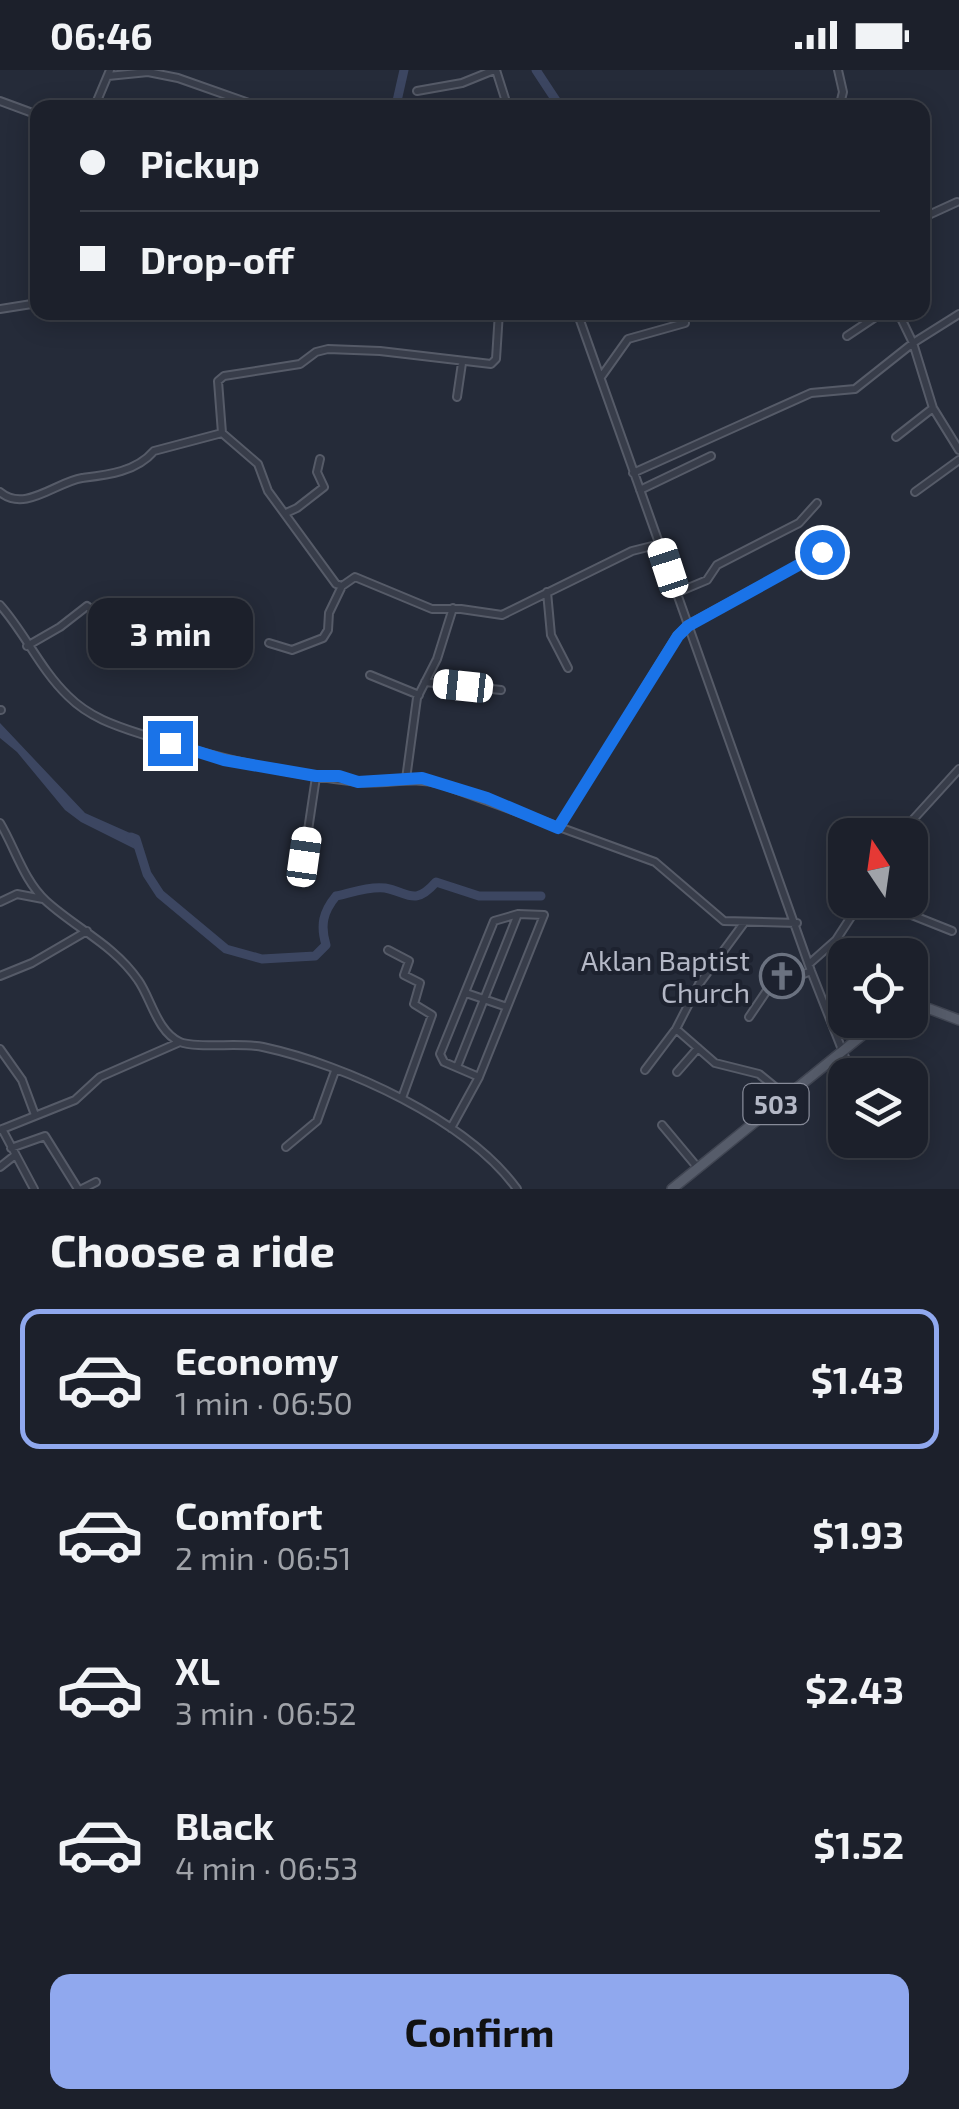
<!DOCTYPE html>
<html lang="en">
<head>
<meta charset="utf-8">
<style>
	:root { --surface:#1c202b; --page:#252833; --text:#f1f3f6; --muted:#a0a3a9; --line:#3a3e47; --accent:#90a8ee }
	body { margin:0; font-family:"Exo 2",sans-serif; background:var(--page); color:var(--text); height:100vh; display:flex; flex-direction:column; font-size:38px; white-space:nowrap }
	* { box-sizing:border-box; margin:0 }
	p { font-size:32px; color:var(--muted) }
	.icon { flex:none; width:55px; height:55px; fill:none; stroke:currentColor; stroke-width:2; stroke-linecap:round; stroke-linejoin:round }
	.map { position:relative; height:1119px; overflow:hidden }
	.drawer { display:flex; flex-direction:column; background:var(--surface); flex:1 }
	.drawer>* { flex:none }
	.banner { position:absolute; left:30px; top:30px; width:900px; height:220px; border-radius:20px; box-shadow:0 5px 25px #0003,0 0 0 2px var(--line); display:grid; align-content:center; height:220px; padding:0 50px; background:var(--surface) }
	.needle { width:65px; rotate:347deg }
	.buttons { position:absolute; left:828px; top:748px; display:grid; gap:20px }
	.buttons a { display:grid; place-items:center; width:100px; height:100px; border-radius:20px; background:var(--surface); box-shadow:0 5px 25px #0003,0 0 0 2px var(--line); font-size:50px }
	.end { position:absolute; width:45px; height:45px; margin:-22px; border:12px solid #1a73e8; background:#fff; box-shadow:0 0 0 5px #fff }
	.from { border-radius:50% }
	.bubble { position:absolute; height:70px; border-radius:20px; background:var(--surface); box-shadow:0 5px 25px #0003,0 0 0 2px var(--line); font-size:32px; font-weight:700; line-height:70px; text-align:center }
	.car { position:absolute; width:30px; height:60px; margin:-30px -15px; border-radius:12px; box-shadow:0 0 8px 2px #0007; background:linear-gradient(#fff 24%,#345 0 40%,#fff 0 76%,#345 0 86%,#fff 0) }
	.banner b { display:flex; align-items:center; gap:35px; height:95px; font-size:38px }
	.banner b+b { border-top:2px solid var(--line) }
	.banner i { width:25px; height:25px; background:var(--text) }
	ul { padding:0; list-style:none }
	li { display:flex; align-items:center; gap:30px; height:140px; margin:0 20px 15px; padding:0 30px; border:5px solid transparent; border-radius:20px }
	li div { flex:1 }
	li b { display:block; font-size:38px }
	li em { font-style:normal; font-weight:700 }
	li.selected { border-color:var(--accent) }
	li>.icon { width:90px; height:90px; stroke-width:1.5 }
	h2 { padding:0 50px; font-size:45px; line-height:120px }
	.primary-button { display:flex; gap:20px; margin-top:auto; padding:20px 50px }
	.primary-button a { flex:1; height:115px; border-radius:20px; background:var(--accent); color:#111; font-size:40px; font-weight:700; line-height:115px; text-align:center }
	.status { display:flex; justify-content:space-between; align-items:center; height:70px; padding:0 50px; background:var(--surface); direction:ltr }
	.status svg { height:28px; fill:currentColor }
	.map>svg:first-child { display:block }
</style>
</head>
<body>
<div class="status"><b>06:46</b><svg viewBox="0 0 49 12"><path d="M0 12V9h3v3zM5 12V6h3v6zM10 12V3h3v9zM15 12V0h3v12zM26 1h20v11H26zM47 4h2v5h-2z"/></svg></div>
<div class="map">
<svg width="959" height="1119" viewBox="0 0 959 1119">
	<rect width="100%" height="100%" fill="#252b39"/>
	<path fill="#3c4661" d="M0 653 85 743 139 767 137 780 81 752 65 740 17 682 0 668Z"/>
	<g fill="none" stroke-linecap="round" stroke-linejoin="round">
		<path stroke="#3c4661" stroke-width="9" d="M536 0 561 38
			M397 31 404 0
			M131 767 136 769 147 804 160 824 226 879 262 889 315 886 326 875C320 855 323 842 336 826 350 823 370 816 385 818 408 822 414 837 436 812L479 826H541"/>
		<defs>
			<path id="minor" d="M496 0 508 38
				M838 0 843 22 839 38
				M108 6 148 2 178 8 263 38
				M417 21 462 13 494 0
				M0 31 38 45
				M94 38 110 0
				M492 38 507 34
				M922 148 957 132
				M0 239 38 233
				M499 242 496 289 491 294 380 281 328 279 316 282 300 294 224 306 218 311 222 363 258 394 268 421 336 514 342 516 355 507 432 539H461L502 545 632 481 660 474
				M577 242 811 901 852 1005
				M898 242 913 273 933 338 959 380
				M847 266 883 242
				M601 307 628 269 685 253
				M457 327 462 293
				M896 367 933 338
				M633 403 811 323 855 319 913 273 959 244
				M640 420 711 386
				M0 422C25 443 56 412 82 408 107 405 136 402 154 381L222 363
				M915 422 959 390
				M286 443 297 438 324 417 317 402 320 389
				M547 522 551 565 568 598
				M676 523 707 510 717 495 799 453 817 433
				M0 535C25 563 40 599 68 626 93 651 124 658 156 669 223 690 289 704 358 712 387 715 412 706 441 714L655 792 724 851 797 853
				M269 573 292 580 323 568 328 560 329 543 342 516
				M27 576 60 557 87 536 105 550
				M370 605 419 625
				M425 612 501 620
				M0 640H1
				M406 709 417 628 437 589 453 538
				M0 753C15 778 24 811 46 831 77 859 114 875 138 910 151 928 157 962 180 972 197 979 241 972 263 977 346 995 467 1050 517 1119
				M559 757 677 566 688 555 822 482
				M899 765 959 699
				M304 787 316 707
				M874 830 952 861
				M0 832 17 824 43 829
				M388 880 409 891 404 905 420 913 414 934 432 945 402 1028
				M809 894 836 870 862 830
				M0 906 32 893 87 861
				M466 923 507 937
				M749 947 774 910 787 911 811 901
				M676 959 715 993 759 1004 786 1026
				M0 979 22 1010 35 1045
				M457 997 518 844
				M645 1000 676 959 699 914 744 853
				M677 1002 698 978
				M662 1055 698 1098
				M451 1058 479 1007 544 845 518 844 494 851 440 984 444 992 479 1007
				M2 1059 34 1119
				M0 1060 75 1030 100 1007 180 972
				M286 1077 317 1051 335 1001
				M11 1078 45 1066 78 1119
				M0 1097 14 1086
				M82 1119 96 1112"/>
			<path id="major" d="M910 937 930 939 959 950
				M672 1119 881 950"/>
		</defs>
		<use href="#minor" stroke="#565b68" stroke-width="10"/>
		<use href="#major" stroke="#414653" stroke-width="12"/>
		<use href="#minor" stroke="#383d4a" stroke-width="6"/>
		<use href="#major" stroke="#565c6a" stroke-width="9"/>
	</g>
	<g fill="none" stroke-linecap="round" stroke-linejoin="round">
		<path stroke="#1a73e8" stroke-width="12" d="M170 673 224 690 316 706H339L358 712 422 708 487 728 558 758 678 566 688 556 822 482"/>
	</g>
	<defs>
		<symbol id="church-ring" viewBox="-11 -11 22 22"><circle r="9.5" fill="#1d222f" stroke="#6b7280" stroke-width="1.5"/><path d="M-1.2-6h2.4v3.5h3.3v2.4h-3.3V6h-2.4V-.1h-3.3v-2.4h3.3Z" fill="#6b7280"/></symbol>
	</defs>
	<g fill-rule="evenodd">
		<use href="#church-ring" x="757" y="881" width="50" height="50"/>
	</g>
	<g text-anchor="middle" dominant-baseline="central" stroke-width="8" stroke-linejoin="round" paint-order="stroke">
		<rect fill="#1d222f" stroke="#878b99" stroke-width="2.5" x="743.5" y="1014" width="65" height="40" rx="8"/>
		<g font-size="25" font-weight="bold" fill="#b4b8c6">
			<text x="776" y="1034">503</text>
		</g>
		<g font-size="28" fill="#b4b8c6" stroke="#1d222f" text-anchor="end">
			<text x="750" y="890">Aklan Baptist<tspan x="750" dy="32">Church</tspan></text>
		</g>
	</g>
</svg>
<div class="buttons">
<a><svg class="needle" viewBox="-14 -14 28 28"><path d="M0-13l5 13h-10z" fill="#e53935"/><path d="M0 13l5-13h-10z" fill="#a0a3a9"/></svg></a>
<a><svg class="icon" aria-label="locate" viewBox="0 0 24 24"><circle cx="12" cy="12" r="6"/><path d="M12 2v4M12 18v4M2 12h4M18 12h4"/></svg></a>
<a><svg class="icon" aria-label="layers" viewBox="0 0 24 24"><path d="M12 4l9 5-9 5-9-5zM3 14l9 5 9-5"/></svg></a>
</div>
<i class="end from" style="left:822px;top:482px"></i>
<i class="end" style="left:170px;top:673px"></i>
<div class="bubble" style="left:88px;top:528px;width:165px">3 min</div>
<i class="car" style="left:668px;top:498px;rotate:342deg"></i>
<i class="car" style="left:463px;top:616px;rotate:276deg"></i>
<i class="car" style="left:304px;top:787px;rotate:8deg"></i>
<div class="banner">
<b><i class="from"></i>Pickup</b>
<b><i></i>Drop-off</b>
</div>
</div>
<section class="drawer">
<h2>Choose a ride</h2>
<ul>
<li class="selected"><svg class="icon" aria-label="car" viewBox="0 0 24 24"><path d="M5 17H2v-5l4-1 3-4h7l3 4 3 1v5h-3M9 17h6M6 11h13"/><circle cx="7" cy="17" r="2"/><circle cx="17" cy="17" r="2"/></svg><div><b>Economy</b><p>1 min · 06:50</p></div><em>$1.43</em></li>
<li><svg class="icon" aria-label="car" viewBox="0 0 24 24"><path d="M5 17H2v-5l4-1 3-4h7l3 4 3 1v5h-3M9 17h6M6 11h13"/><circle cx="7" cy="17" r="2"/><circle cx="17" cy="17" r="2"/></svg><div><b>Comfort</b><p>2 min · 06:51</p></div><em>$1.93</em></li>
<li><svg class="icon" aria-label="car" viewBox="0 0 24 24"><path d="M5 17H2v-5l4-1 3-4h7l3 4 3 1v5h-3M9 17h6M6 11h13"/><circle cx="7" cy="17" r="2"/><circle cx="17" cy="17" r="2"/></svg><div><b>XL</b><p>3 min · 06:52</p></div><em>$2.43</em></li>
<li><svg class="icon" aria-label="car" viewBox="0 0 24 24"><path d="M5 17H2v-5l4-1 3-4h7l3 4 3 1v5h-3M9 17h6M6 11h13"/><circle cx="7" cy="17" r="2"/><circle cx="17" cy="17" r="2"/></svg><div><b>Black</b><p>4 min · 06:53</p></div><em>$1.52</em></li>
</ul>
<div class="primary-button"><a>Confirm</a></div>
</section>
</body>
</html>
